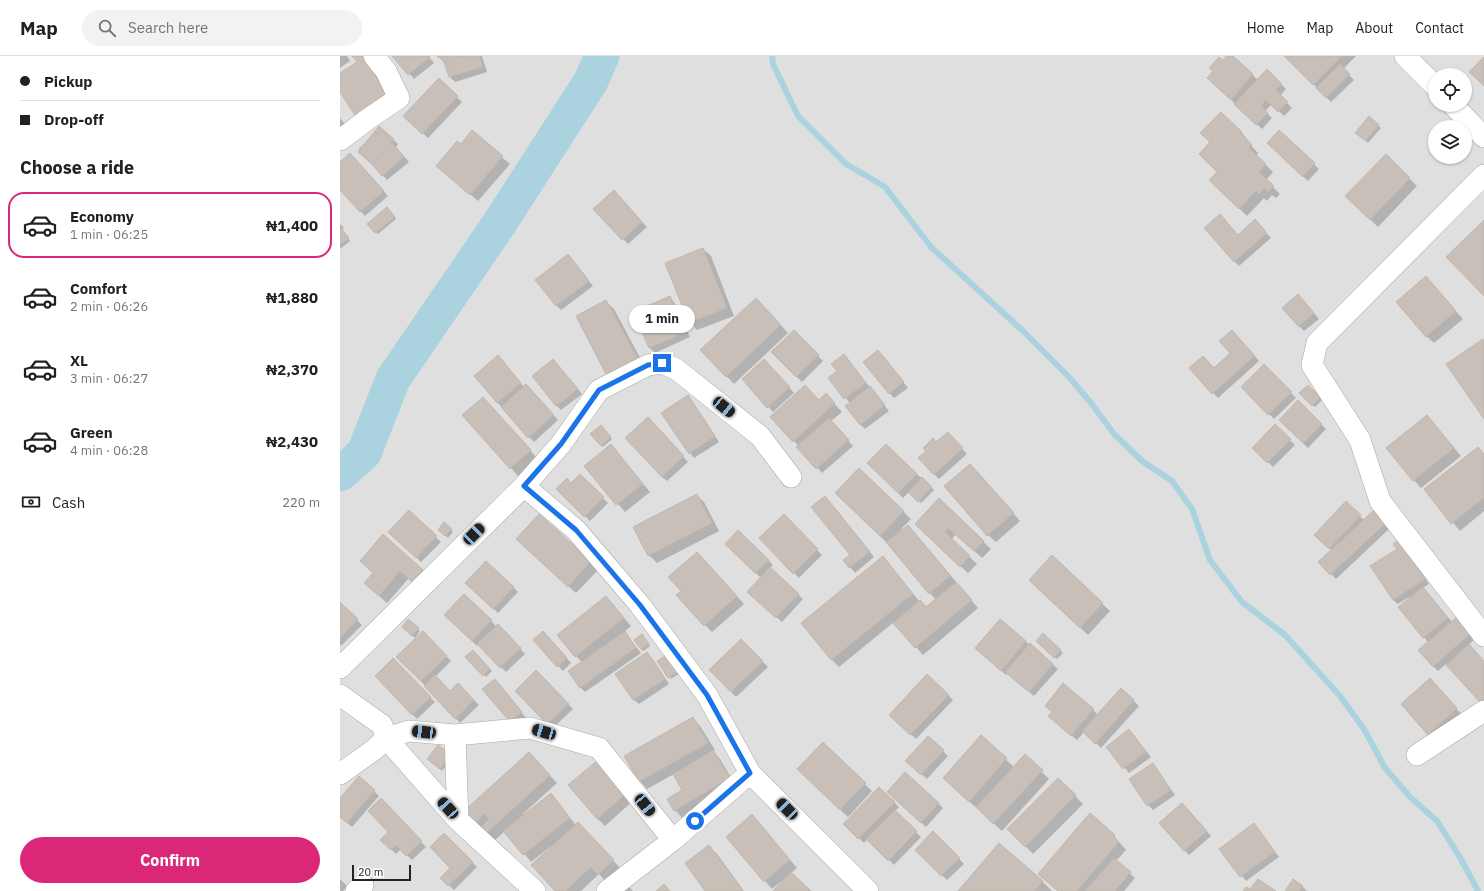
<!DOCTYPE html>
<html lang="en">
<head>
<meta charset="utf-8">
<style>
	:root { --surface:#fff; --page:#f2f2f2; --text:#202124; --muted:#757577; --line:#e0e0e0; --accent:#db2777 }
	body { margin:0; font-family:"IBM Plex Sans",sans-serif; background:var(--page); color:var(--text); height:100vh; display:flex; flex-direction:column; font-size:15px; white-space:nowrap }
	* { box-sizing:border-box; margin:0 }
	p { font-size:13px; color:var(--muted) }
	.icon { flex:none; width:22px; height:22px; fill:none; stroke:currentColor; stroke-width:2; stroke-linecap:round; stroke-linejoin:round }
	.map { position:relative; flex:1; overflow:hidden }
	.drawer { display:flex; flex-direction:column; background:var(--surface); width:340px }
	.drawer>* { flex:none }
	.hud { display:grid; align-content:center; height:88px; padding:0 20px; background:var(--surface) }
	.fabs { position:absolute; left:1088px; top:12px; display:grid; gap:8px }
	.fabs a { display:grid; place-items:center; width:44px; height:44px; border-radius:50%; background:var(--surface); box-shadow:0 1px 3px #0004; font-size:20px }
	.scale { position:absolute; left:12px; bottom:10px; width:59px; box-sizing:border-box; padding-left:4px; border:2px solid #222; border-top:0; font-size:11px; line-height:14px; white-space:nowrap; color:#222; -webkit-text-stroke:3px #fff; paint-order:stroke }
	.end { position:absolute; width:18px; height:18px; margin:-9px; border:5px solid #1a73e8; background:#fff; box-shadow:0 0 0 2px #fff }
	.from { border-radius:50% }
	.bubble { position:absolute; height:28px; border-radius:14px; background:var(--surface); box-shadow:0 1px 3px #0004; font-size:13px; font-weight:700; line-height:28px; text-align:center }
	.car { position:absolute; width:12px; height:24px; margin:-12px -6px; border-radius:5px; box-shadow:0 0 3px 1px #0007; background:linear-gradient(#222 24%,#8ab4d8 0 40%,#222 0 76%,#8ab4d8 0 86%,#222 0) }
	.hud b { display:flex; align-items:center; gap:14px; height:38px; font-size:15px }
	.hud b+b { border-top:1px solid var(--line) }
	.hud i { width:10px; height:10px; background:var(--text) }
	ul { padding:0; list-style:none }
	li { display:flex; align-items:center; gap:12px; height:66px; margin:0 8px 6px; padding:0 12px; border:2px solid transparent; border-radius:16px }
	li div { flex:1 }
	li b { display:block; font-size:15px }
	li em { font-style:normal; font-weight:700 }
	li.selected { border-color:var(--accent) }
	li>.icon { width:36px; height:36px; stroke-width:1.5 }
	h2 { padding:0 20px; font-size:18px; line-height:48px }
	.pay { display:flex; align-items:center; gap:10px; height:44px; padding:0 20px; font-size:15px }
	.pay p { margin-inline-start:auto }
	.button { display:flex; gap:8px; margin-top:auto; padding:8px 20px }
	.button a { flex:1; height:46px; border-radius:24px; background:var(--accent); color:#fff; font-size:16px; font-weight:700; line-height:46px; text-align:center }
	header { display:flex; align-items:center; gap:24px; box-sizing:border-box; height:56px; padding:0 20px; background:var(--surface); border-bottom:1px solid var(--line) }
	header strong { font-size:19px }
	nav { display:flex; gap:22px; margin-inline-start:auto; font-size:14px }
	.search { width:280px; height:36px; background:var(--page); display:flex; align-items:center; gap:10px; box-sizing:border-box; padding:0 14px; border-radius:22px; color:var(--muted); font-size:15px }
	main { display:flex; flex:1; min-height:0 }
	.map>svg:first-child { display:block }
</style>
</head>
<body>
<header>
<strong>Map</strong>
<div class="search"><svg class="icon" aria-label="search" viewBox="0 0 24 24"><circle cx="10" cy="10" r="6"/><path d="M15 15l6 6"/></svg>Search here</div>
<nav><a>Home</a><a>Map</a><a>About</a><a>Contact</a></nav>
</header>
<main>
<section class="drawer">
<div class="hud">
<b><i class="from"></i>Pickup</b>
<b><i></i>Drop-off</b>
</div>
<h2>Choose a ride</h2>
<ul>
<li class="selected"><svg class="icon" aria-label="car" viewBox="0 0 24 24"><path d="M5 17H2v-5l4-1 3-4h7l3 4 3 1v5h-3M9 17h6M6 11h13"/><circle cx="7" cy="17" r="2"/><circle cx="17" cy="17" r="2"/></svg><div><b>Economy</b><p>1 min · 06:25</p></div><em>₦1,400</em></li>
<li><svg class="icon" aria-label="car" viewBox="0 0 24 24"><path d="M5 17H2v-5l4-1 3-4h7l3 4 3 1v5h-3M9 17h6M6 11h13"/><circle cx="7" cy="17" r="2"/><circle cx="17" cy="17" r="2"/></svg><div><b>Comfort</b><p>2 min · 06:26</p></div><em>₦1,880</em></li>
<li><svg class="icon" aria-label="car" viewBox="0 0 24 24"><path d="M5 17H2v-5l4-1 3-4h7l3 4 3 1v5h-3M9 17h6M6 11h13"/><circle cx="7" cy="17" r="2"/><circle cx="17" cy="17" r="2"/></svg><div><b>XL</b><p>3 min · 06:27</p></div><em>₦2,370</em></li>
<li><svg class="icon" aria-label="car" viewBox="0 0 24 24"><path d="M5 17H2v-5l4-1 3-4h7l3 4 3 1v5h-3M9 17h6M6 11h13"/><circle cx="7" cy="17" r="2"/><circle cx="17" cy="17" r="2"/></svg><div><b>Green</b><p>4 min · 06:28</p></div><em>₦2,430</em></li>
</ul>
<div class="pay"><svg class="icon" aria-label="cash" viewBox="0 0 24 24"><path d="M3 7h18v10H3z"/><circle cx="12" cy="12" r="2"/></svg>Cash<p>220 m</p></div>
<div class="button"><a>Confirm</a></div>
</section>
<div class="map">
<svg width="1144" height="835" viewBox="0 0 1144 835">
	<rect width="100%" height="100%" fill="#f2efe9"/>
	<path fill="#e0dfdf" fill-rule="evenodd" d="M0 0H1144V835H0ZM1095 19H1125V49H1095ZM1095 71H1125V101H1095Z"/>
	<path fill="#0003" d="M0 0H7L10 5 0 12Z
		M13 0H24L55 48 0 34V18L18 7Z
		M54 0H88L94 7 74 23Z
		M98 0H142L147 16 115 26 110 21 105 6Z
		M888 0H891L918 24 927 15 946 33 940 40 952 52 944 60 932 48 925 55 932 62 922 73 873 27 883 6Z
		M945 0H1016L1003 13 1014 24 991 46Z
		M99 24 122 46 88 82 65 60Z
		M0 62 8 72 0 79Z
		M1029 62 1041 72 1028 87 1019 79Z
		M39 72 58 88 56 91 69 106 47 124 35 110 19 96Z
		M939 75 979 113 968 125 933 92Z
		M132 76 170 108 138 145 105 117Z
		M901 76 908 84 907 85 918 97 916 100 933 116 926 124 940 138 936 142 932 139 927 145 924 142 907 160 871 124 878 116 860 98Z
		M1046 100 1077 130 1038 171 1006 140Z
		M15 103 48 140 25 160 0 133V107Z
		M278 141 307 171 288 188 255 153Z
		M49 155 56 163 38 178 36 176Z
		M0 168 4 172 1 174 10 185 0 193Z
		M920 170 931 182 899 210 894 205 898 180Z
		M363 193 371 200 394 260 357 274 350 266Z
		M228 199 253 230 221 254 217 250Z
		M1086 221 1123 263 1094 287 1086 280Z
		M330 241 334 246 350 281 315 297 310 292 294 257Z
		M963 244 979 263 964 275 959 270Z
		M266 246 274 253 305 311 276 327Z
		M423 250 448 277 394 328 362 294Z
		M454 275 483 305 462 326 432 296Z
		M897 280 919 305 878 342 850 312 874 313 892 297Z
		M543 300 568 332 554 342 524 307Z
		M213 304 242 338 221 354 217 350Z
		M508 304 549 355 525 373 520 368 510 347 489 322Z
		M163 306 184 331 191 334 218 364 194 386 157 346Z
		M429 309 454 337 433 356 403 323Z
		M924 310 956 342 934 363 902 331Z
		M968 330 982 344 975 351 961 337Z
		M347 340 352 345 379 386 354 402 350 397Z
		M479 345 493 346 502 356 491 365 513 390 482 417 454 385Z
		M958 345 986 373 968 392 940 364Z
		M150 350 197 402 178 420 171 412Z
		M1087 360 1121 400 1081 432 1074 424Z
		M312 367 348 406 327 425 322 421Z
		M935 370 955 389 933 411 914 392Z
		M261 371 272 383 263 391 252 379Z
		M612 382 627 398 599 423 594 418 596 387Z
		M271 389 310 436 285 456 245 410Z
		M546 389 594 434 581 447 569 436 563 442 528 407Z
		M1144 398V455L1120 475 1085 434Z
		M519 413 571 463 561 473 562 474 568 470 575 477 638 552 583 599 554 566 499 611 491 603 543 502 580 546V545L587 551 596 544 547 487 496 437Z
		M638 416 680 465 656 486 648 479Z
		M240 419 268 447 250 465 218 433 231 428Z
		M356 439 364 446 379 475 317 507 309 499Z
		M599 444 651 493 642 502 616 478 611 484 637 508 628 517 583 476Z
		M490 446 534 501 515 517 504 504 511 499Z
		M1006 447 1025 465 1033 457 1049 473 996 523 980 507 992 495 975 479Z
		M69 455 101 486 81 506 49 476Z
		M444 459 482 499 459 522 420 482Z
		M199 460 258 514 236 537 185 491Z
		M104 468 113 476 108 482 99 473Z
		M398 475 433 509 430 512 463 543 442 566 413 540 421 522 386 488Z
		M43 480 90 522 80 533 69 522 47 547 33 534 34 517Z
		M1064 490 1089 528 1083 532 1112 566 1117 562 1135 583 1128 589 1144 606V649L1106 608 1098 615 1093 610 1088 586 1059 552 1070 542 1069 541 1058 548 1053 544Z
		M712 501 770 555 748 579 697 532Z
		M364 504 404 548 372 576 365 569 342 535Z
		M127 527 173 531 178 536 158 557Z
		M266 541 291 570 284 576 301 597 245 636 240 631 242 606 236 600Z
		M0 547 22 569 1 590 0 589Z
		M105 559 151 565 157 571 158 569 185 598 166 616 138 588 137 590Z
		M68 564 80 575 75 582 63 571Z
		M660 564 718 613 694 640 668 617 666 619 641 597Z
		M82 576 111 605 95 621 110 637 118 629 139 649 120 667 58 601Z
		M703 579 723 597 717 603 697 585Z
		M208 581 231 607 223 615 218 610Z
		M304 582 310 590 303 595 301 593Z
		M401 584 428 611 396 641 370 614Z
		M133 595 152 615 146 621 126 601Z
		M307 598 312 602 329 628 299 648 294 644 277 618Z
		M53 604 95 646 77 663 36 620Z
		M319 606 340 617 331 623Z
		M196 616 233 653 213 672 176 635Z
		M588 620 613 644 576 683 550 659Z
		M1095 628 1121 658 1093 683 1089 678Z
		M160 629 186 662 175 671Z
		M781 633 799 650 761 692 744 676 737 684 714 665 713 656 753 654 758 659Z
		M353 662 360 670 375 694 373 696 380 703 396 730 342 762 335 754 344 734 334 718 307 733 300 725 285 701Z
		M789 674 811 701 789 717 768 691Z
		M588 681 608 700 587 723 572 710Z
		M641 681 674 711 685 699 709 723 662 775 612 730Z
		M483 688 532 735 508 761 466 721Z
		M112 702 102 715 90 705Z
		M259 704 294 744 265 770 257 762Z
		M196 705 217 727 183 758 184 759 211 739 236 769 246 775 281 813 266 826 259 818 241 835H216L211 790 191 806 165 775 154 785 136 766Z
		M817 714 835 739 813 754 808 749Z
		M718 723 743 748 693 798 668 773Z
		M539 732 559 751 555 755 581 781 554 809 528 783 524 787 504 768Z
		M34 735 39 740 12 771 0 761V743Z
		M553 741 598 747 603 752 586 771Z
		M41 744 86 791 72 804 61 793 56 798 42 784 50 776Z
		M847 753 871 780 849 799 844 794Z
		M750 759 774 780 786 794 776 805 795 822 784 835H718L699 818Z
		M419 767 457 812 451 817 470 835H434L445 824 444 823 432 833 387 781Z
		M914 769 939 801 906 825 881 793Z
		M593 777 624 808 607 824 576 794Z
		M104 778 137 811 114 834 102 822 112 812Z
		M369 791 377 798 404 835H366Z
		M0 823 7 830 3 835H0Z
		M702 825 712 835H620Z
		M285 827 293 835H279Z
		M962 830 967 835H946Z"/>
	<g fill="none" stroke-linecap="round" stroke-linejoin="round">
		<path stroke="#aad3df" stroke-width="6" d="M432 0 433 8 458 60 506 108 545 131 591 191 683 275 728 320 751 347 774 378 802 405 832 425 852 453 870 504 902 546 945 579 1000 640 1024 673 1045 712 1070 741 1097 765 1121 803 1138 835"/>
		<path stroke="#aad3df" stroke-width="35" d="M0 418 24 397 53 323 159 168 251 25 262 0"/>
	</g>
	<path fill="#c7bfb8" stroke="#c4b6ab" d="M12 0H22L49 40 16 61 0 36V17L17 6Z
		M52 0H89L90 1 68 19Z
		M97 0H118L110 10Z
		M102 0H139L143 11 109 21Z
		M886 0H893L913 18 891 44 867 22 873 15 869 12 879 1 883 4Z
		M944 0H1002L973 29Z
		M1144 1V30L1129 16Z
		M1000 8 1010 18 986 42 976 32Z
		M927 13 942 28 936 34 948 46 938 56 926 44 921 50 928 57 916 69 894 48Z
		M99 22 118 40 82 78 63 60Z
		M881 56 902 76 900 77 912 89 909 92 926 108 919 116 934 130 928 136 924 132 919 138 916 135 899 153 869 124 877 116 859 98 870 86 860 77Z
		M1029 60 1039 69 1026 85 1015 77Z
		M39 70 54 83 33 109 18 96Z
		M41 74 64 101 42 120 19 93Z
		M132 74 163 100 130 139 96 110 117 85 121 88Z
		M939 74 975 107 963 121 927 87Z
		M10 97 44 135 20 156 0 134V106Z
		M1046 98 1070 122 1030 164 1005 140Z
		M274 134 302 166 282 184 253 153Z
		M47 151 55 161 35 177 27 168Z
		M880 158 898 179 915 163 927 177 894 206 864 172Z
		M1144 164V240L1106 201Z
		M1 172 9 182 0 189V173Z
		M363 192 387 252 349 267 325 207Z
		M228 198 249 225 216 250 195 224Z
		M1086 220 1116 255 1086 281 1056 246Z
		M958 238 974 257 959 271 942 252Z
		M330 240 346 276 309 292 293 256Z
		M416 242 441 269 386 321 360 294Z
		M266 244 298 303 267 320 236 260Z
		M454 274 479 299 456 321 431 296Z
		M892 274 915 300 872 338 849 312 863 300 874 312 890 297 879 285Z
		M1143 283 1144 285V363L1106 308Z
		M538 294 564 326 549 338 523 306Z
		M504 298 526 327 504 343 488 322 497 315 491 308Z
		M158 299 181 327 157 347 134 320Z
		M213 303 238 333 216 350 192 320Z
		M424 303 450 331 427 352 402 323Z
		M924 308 952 336 928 359 901 331Z
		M186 328 214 359 188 382 161 351Z
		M465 329 479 344 486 337 495 347 453 386 430 361Z
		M968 329 981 341 972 350 959 337Z
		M530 330 545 349 520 369 505 350Z
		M348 339 375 380 349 398 321 357Z
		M143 341 191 394 170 413 122 359Z
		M958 344 982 368 963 387 939 364Z
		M1087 359 1114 392 1073 425 1046 392Z
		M308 361 344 400 322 421 285 382Z
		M489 362 509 384 476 413 456 391Z
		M935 368 951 383 927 407 912 392Z
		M261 369 271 381 261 390 250 378Z
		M608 376 623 392 594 419 578 402 586 395 583 392 593 382 596 386Z
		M271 388 303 428 276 449 244 410Z
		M546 388 577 418 558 437 527 407Z
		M1138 391 1144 398V442L1111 468 1084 433Z
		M630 408 674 457 647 480 604 430Z
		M519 412 564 455 540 480 495 437Z
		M240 418 264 441 244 461 216 433 227 422 231 427Z
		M582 421 592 431 578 446 568 436Z
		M357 438 372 467 308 500 293 471Z
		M485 440 530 496 509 512 503 504 510 499 471 451Z
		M599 442 644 485 634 495 608 472 605 476 630 500 620 511 575 468Z
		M1006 445 1021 459 989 493 974 479Z
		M69 454 97 480 76 502 48 476Z
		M1033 455 1045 468 990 519 978 506Z
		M199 458 251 505 228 531 176 483Z
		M444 458 478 493 453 518 419 482Z
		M104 466 112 473 105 480 98 474Z
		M568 469 610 520 589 538 546 486Z
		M398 474 429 504 415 517 385 488Z
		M43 478 83 514 72 526 60 515 39 540 24 527 33 517 20 505Z
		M1059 484 1085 523 1053 544 1030 510 1057 493 1053 488Z
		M357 496 397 540 364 570 336 539 341 535 328 521Z
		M712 499 763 547 740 572 689 524Z
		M543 500 573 538 491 604 461 567Z
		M146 505 174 531 153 553 125 527Z
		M430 511 459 538 436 562 407 536Z
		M616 526 632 544 575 592 553 567 580 544 586 551Z
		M1083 531 1108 562 1083 582 1058 551Z
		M124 538 152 564 132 585 104 559Z
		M266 540 284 562 235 601 217 579Z
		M0 546 18 563 0 582Z
		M1117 561 1131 577 1093 611 1078 594Z
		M68 563 79 572 72 580 62 571Z
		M660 563 686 585 661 615 635 592Z
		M158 568 181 592 160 612 137 588Z
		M83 575 107 600 81 625 56 601Z
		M203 575 227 602 217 611 193 584Z
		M285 575 296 592 240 632 228 615Z
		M703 577 721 594 714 602 696 585Z
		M302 578 309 588 301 593 294 584Z
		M401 583 423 605 391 636 369 614Z
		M690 587 713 608 689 636 665 616Z
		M1129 588 1144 605V642L1140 646 1106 609Z
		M133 594 150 613 143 620 125 601Z
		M307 596 325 623 293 644 275 618Z
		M328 598 339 615 328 622 317 605Z
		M53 602 91 641 72 659 35 620Z
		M196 614 229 648 207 668 175 635Z
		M587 618 609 639 570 679 549 659Z
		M95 619 110 635 118 627 134 644 115 663 84 630Z
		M1090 622 1117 652 1088 679 1061 648Z
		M155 623 182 656 170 666 142 633Z
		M723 627 754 653 731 680 708 660 712 656 705 650Z
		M781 632 794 644 755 688 742 675Z
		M353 661 368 687 299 726 284 700Z
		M789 673 806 696 783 713 766 691Z
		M641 679 667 702 629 746 603 722Z
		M588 680 604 694 581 719 565 705Z
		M483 686 526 727 500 754 457 713Z
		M98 689 111 699 100 713 87 703Z
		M373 694 390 722 334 755 327 743 342 734 333 718Z
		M189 696 210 719 146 778 140 772 149 763 144 758 135 767 124 755Z
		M685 698 703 714 653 768 636 751Z
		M259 703 288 736 257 763 228 729Z
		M813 707 831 734 807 750 789 723Z
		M565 716 599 747 581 767 547 736Z
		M19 720 35 734 7 767 0 761V742Z
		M718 722 736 739 685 791 667 773Z
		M539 731 555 746 518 783 503 768Z
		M211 737 230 762 183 799 163 775Z
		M41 742 82 785 66 800 56 789 51 794 40 784 48 776 28 755Z
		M842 747 867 775 844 795 819 767Z
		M555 754 577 775 548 805 526 783Z
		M750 757 775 779 774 781 779 786 737 835H718L698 818Z
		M412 758 450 804 424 826 386 781Z
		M238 766 274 804 258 819 251 811 226 835H215L191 809Z
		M914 767 935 796 900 821 879 793Z
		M593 775 620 802 601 820 575 794Z
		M104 777 133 806 108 830 100 822 110 812 90 791Z
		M659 787 703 825 694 835H618Z
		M369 789 403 835H365L345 807Z
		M774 802 791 816 775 835H745Z
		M451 816 471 835H433Z
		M918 823 936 835H903L906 831 910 833Z
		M953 823 963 830 959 835H945Z
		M324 828 330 835H316Z"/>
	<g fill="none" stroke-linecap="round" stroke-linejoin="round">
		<defs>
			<path id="street" d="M1065 0 1095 30
				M1113 49 1144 81
				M0 84 28 63 59 42 46 15 34 0
				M1144 119 977 287 972 309 1020 384 1040 445 1144 580
				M184 430 236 474 300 549 367 639 410 717 528 835
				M0 612 184 430 221 388 259 334 308 309 322 307 336 313 420 380 451 421
				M0 639 42 669 46 682 118 764 195 835
				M115 679 118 764
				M1077 699 1144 655
				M0 718 35 693 46 682 69 675 115 679 190 672 259 692 333 784
				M16 835 23 829
				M267 835 333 784 410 717"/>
		</defs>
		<use href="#street" stroke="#a9a9a9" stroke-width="22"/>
		<use href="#street" stroke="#fff" stroke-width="21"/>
	</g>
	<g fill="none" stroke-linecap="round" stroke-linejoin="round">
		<path stroke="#1a73e8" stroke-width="5" d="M322 307 308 309 259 334 221 388 184 430 236 474 300 549 367 639 410 717 355 765"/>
	</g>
</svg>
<div class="fabs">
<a><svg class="icon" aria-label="locate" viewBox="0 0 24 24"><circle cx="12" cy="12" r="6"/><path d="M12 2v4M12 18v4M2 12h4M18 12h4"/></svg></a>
<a><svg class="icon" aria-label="layers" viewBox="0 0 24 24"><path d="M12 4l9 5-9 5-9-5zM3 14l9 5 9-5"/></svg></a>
</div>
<div class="scale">20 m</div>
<i class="end from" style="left:355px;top:765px"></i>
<i class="end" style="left:322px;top:307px"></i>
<div class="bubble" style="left:289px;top:249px;width:66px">1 min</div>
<i class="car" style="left:384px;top:351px;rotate:129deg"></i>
<i class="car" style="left:134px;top:478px;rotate:45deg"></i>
<i class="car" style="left:84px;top:676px;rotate:276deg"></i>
<i class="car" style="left:204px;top:676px;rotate:286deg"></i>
<i class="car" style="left:305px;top:749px;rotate:141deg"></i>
<i class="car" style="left:108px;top:752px;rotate:318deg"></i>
<i class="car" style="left:447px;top:753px;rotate:315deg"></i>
</div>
</main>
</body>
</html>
